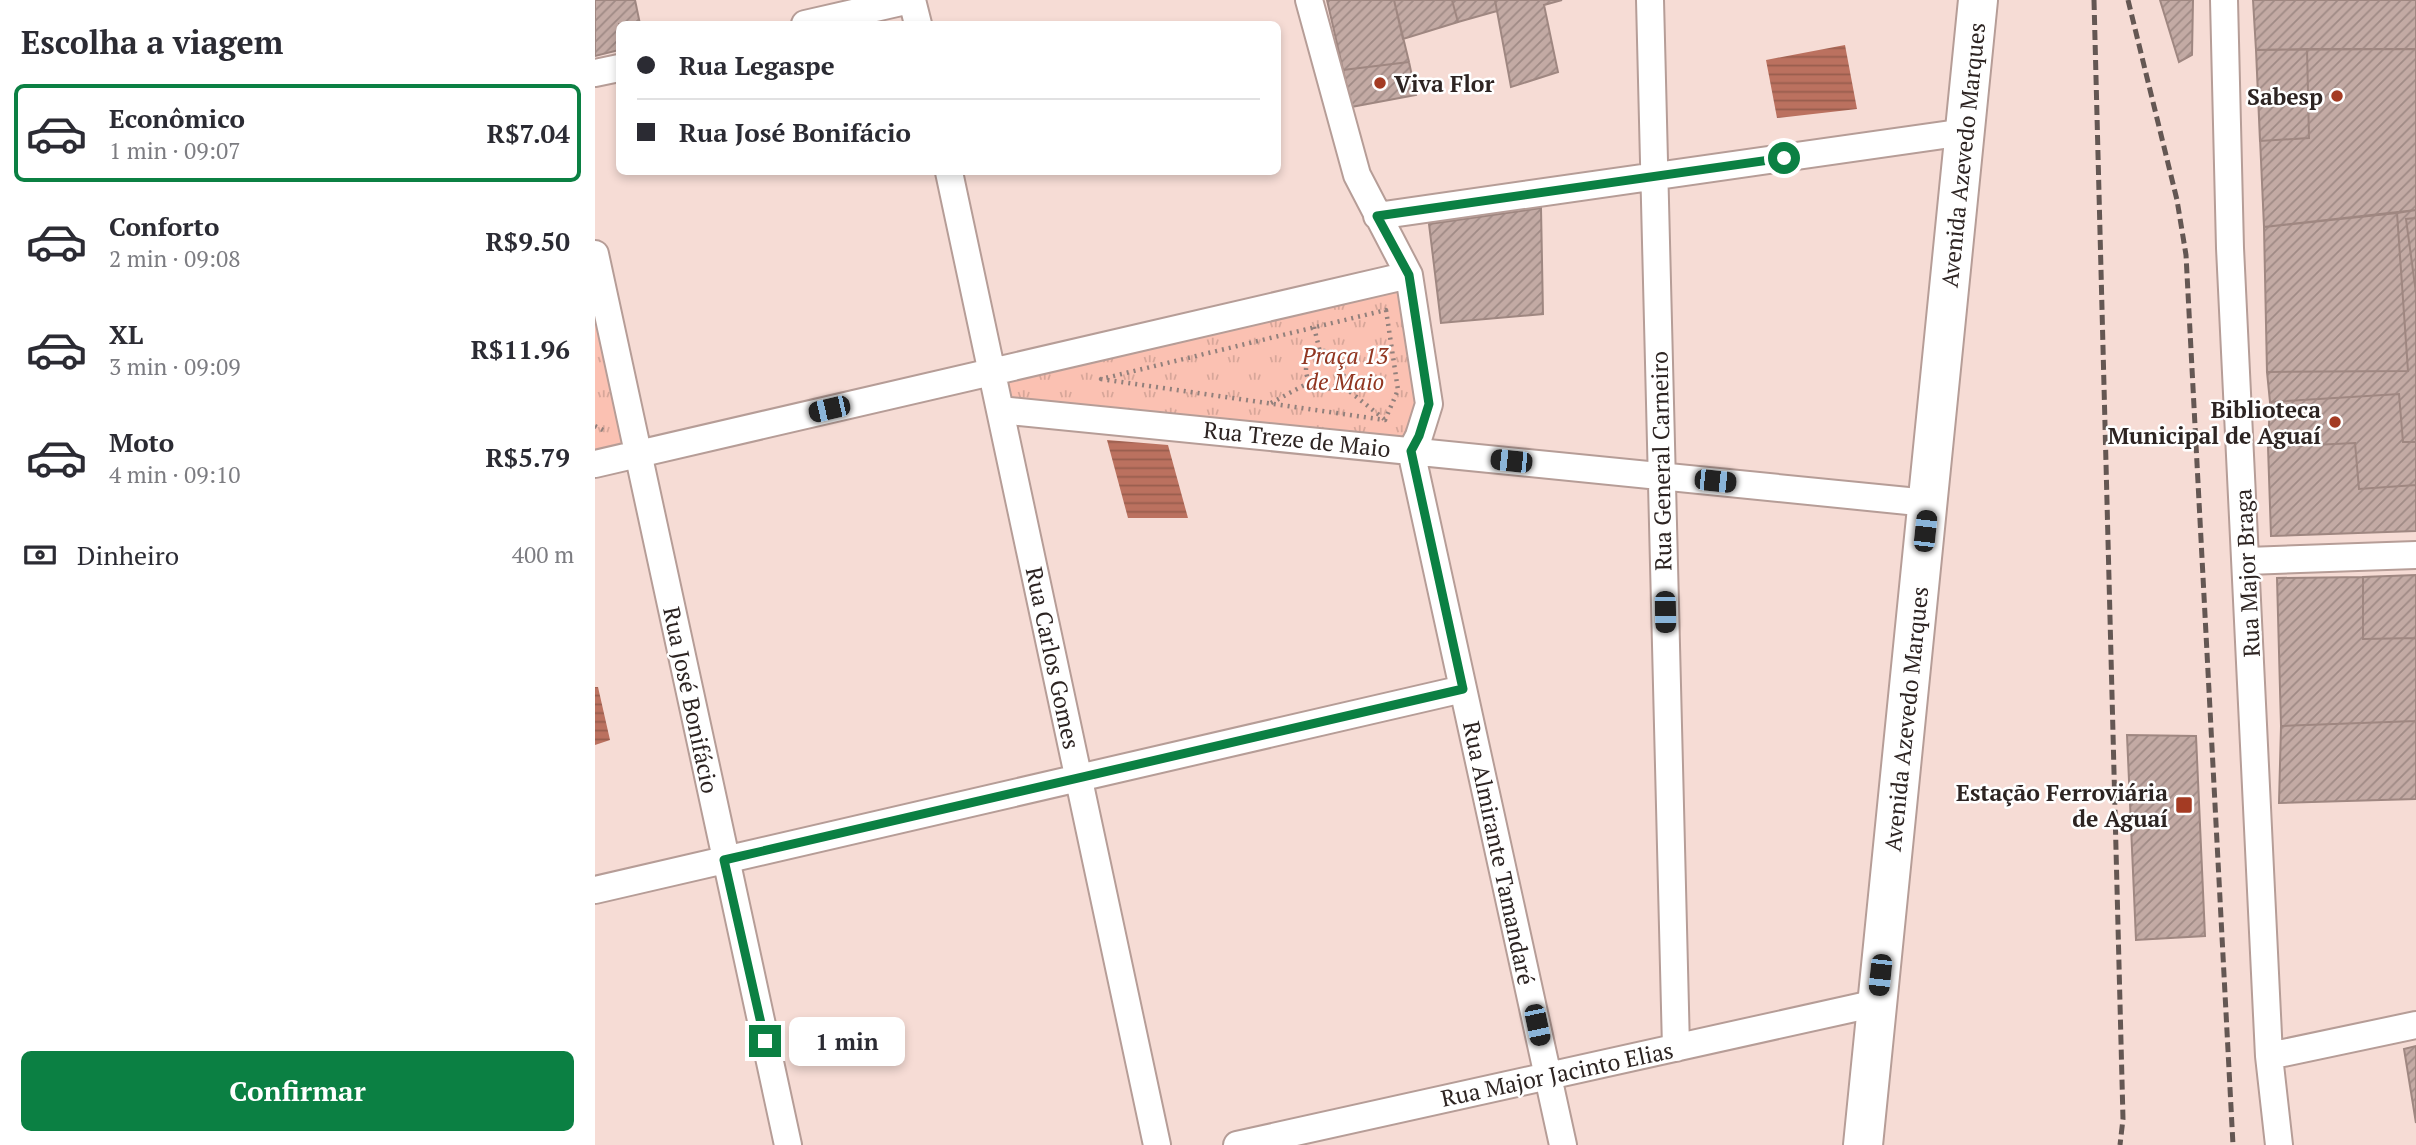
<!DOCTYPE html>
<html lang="pt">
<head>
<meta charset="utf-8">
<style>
	:root { --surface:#fff; --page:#f7f7f7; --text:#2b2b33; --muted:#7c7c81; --line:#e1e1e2; --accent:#0b8043 }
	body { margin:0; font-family:"PT Serif",serif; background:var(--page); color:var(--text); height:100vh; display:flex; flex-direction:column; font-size:26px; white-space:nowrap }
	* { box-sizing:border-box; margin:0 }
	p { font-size:23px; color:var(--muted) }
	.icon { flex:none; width:38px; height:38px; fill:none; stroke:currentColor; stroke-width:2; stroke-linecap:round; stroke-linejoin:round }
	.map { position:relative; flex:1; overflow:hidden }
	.panel { display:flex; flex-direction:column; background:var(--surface); width:595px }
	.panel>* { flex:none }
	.hud { position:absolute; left:21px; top:21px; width:665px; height:154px; border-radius:10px; box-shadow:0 4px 10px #0003; display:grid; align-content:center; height:154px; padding:0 21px; background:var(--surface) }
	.end { position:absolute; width:32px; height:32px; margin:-16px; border:9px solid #0b8043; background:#fff; box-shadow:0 0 0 4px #fff }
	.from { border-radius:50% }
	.bubble { position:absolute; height:49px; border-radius:10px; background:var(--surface); box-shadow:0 4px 10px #0003; font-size:23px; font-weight:700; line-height:49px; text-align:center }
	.car { position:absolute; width:21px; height:42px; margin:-21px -10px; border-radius:9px; box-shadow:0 0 5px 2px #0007; background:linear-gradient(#222 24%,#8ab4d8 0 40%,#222 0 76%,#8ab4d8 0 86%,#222 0) }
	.hud b { display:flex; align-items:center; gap:24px; height:66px; font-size:26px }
	.hud b+b { border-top:2px solid var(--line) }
	.hud i { width:18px; height:18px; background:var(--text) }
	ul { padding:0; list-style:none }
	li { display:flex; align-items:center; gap:21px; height:98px; margin:0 14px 10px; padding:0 7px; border:4px solid transparent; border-radius:10px }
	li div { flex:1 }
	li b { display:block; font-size:26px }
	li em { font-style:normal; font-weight:700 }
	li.selected { border-color:var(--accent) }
	li>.icon { width:63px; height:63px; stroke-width:1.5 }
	h2 { padding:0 21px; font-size:32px; line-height:84px }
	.pay { display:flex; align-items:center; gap:18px; height:77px; padding:0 21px; font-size:26px }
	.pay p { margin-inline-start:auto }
	.primary-button { display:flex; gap:14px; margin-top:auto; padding:14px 21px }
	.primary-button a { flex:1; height:80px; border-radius:10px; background:var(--accent); color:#fff; font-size:28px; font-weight:700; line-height:80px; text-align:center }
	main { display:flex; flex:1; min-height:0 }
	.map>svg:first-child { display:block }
</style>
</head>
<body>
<main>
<section class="panel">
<h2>Escolha a viagem</h2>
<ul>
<li class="selected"><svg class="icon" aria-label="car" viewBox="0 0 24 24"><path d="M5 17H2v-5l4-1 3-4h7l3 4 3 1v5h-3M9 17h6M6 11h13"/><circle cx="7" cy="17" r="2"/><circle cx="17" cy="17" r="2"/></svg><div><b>Econômico</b><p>1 min · 09:07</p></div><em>R$7.04</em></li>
<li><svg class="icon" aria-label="car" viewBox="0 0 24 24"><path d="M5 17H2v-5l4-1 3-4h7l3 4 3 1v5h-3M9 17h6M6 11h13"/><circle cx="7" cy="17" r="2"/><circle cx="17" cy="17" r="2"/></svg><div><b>Conforto</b><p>2 min · 09:08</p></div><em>R$9.50</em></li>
<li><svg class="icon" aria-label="car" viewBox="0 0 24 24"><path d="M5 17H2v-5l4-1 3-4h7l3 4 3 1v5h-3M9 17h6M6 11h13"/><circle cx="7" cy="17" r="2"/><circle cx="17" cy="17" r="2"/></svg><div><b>XL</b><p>3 min · 09:09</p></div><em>R$11.96</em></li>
<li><svg class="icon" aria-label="car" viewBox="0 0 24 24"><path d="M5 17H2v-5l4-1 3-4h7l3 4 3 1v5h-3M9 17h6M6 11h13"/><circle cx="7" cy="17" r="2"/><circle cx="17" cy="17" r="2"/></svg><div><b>Moto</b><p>4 min · 09:10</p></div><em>R$5.79</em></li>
</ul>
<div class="pay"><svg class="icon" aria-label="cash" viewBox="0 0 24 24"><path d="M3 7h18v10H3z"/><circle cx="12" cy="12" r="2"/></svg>Dinheiro<p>400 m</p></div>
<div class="primary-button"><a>Confirmar</a></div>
</section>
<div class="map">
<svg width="1821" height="1145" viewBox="0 0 1821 1145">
	<defs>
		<pattern id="park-tufts" width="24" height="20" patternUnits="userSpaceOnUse" patternTransform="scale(1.75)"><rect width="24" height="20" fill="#fbc1b2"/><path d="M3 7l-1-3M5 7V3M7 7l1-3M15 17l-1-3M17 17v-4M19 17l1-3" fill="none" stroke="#d7a699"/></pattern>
		<pattern id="water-rules" width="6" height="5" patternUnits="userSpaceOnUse" patternTransform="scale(1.75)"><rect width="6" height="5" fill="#bb715f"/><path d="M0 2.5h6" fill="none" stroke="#985d4e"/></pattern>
		<pattern id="building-hatch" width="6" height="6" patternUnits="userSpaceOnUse" patternTransform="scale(1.75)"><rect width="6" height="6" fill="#c3aaa4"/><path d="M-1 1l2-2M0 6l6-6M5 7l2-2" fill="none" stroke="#9f8a85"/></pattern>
	</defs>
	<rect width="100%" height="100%" fill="#f6dcd5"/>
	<path fill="url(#park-tufts)" d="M0 254 44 453 0 464Z
		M814 275 834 404 816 451 405 410 397 372Z"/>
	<path fill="url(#water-rules)" d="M1250 45 1262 109 1182 118 1171 60Z
		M512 440 573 445 593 518H533Z
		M0 687H3L15 740 0 745Z"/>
	<path fill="url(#building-hatch)" stroke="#9f8781" stroke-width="2" d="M0 0H40L45 24H24V50L0 56Z
		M732 0H799L814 62 748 70Z
		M799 0H857L863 22 808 39Z
		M857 0H900L902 11 863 22Z
		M900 0H967L949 5 963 72 916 87Z
		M1565 0H1598L1597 55 1584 62Z
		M1658 0H1821V49L1661 50Z
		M1712 49H1821V210L1669 227 1661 50Z
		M1712 49 1714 138 1665 141 1661 50Z
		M814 62 821 95 756 107 748 70Z
		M946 208 948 314 846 323 834 224Z
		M1821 210V442H1808L1804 394 1675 402 1672 372 1813 371 1802 213Z
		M1802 213 1813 371 1672 372 1669 227Z
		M1821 218V293L1811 219Z
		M1804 394 1808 442H1821V485L1764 489 1760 443 1673 447 1675 402Z
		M1760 443 1764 489 1821 485V531L1676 536 1673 447Z
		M1821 575V638L1768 639V577Z
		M1768 577V639L1821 638V721L1686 726 1682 578Z
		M1821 721V799L1684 803 1686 726Z
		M1532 735 1601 736 1610 936 1541 940Z
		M1821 1046V1123L1809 1049Z"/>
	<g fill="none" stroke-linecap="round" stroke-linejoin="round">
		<defs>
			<path id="street" d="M317 0 323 24
				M714 0 762 175 814 275 834 404 824 436 816 451 968 1145
				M1055 0 1081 1048
				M1629 0 1635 248 1674 1056 1684 1145
				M210 24 315 0
				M0 73 24 68
				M354 172 562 1145
				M782 216 1370 132
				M0 254 193 1145
				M405 410 1333 503
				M0 464 814 275
				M1652 561 1821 555
				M0 890 868 689
				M1674 1056 1821 1025
				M642 1145 1282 1003"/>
			<path id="secondary" d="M1268 1145 1383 0"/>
		</defs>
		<use href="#street" stroke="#b69d97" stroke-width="30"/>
		<use href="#secondary" stroke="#b69d97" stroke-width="42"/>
		<path stroke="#92807c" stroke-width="4.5" stroke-dasharray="2 5" stroke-linecap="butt" d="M791 310 803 390 790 420 506 379Z
			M719 327 725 352
			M711 370a19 19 0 1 1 38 0a19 19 0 1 1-38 0Z
			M744 383 789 419
			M676 403 715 382
			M0 426 10 431"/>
		<use href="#street" stroke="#fff" stroke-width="26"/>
		<use href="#secondary" stroke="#fff" stroke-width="38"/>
		<path stroke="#645753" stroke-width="5" stroke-dasharray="10 5" stroke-linecap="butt" d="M1499 0 1528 1119 1525 1145
			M1533 0 1582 200 1591 255 1638 1145"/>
	</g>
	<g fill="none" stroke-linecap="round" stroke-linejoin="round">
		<path stroke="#0b8043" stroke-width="9" d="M170 1041 129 860 868 689 816 451 824 436 834 404 814 275 782 216 1189 158"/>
	</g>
	<g fill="#a43b23" stroke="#fff" stroke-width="2.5">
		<circle cx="785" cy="83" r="7"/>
		<circle cx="1742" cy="96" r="7"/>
		<circle cx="1740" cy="422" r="7"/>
		<rect x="1580" y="796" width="18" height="18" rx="3.5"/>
	</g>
	<g text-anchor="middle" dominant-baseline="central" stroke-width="5" stroke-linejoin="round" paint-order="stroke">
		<g font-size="23" font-weight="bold" fill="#2d2422" stroke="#fff" text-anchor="end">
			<text x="799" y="83" text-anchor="start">Viva Flor</text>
			<text x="1728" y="96">Sabesp</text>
			<text x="1726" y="409">Biblioteca<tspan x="1726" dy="26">Municipal de Aguaí</tspan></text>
			<text x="1573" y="792">Estação Ferroviária<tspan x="1573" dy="26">de Aguaí</tspan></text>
		</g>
		<g font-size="23" fill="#2d2422" stroke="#fff">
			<text transform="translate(1368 155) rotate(-84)">Avenida Azevedo Marques</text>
			<text transform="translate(702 439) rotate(6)">Rua Treze de Maio</text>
			<text transform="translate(1066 461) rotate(-91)">Rua General Carneiro</text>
			<text transform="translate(1652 573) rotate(-93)">Rua Major Braga</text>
			<text transform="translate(458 658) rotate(78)">Rua Carlos Gomes</text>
			<text transform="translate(96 700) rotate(78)">Rua José Bonifácio</text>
			<text transform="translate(1311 719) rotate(-84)">Avenida Azevedo Marques</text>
			<text transform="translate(904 853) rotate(78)">Rua Almirante Tamandaré</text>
			<text transform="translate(962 1074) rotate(-12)">Rua Major Jacinto Elias</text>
		</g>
		<g font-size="23" font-style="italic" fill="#913621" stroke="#fff">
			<text x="750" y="355">Praça 13<tspan x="750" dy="26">de Maio</tspan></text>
		</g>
	</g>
</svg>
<i class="end from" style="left:1189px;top:158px"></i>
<i class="end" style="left:170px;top:1041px"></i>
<div class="bubble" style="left:194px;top:1017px;width:116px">1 min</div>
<i class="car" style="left:234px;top:409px;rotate:257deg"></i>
<i class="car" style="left:916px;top:461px;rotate:276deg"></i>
<i class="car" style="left:1120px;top:481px;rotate:96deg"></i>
<i class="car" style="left:1330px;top:531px;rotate:6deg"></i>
<i class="car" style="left:1070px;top:612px;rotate:179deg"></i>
<i class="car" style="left:1285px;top:975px;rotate:186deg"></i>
<i class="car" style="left:942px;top:1025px;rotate:168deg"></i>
<div class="hud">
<b><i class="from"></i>Rua Legaspe</b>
<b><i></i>Rua José Bonifácio</b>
</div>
</div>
</main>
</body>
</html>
